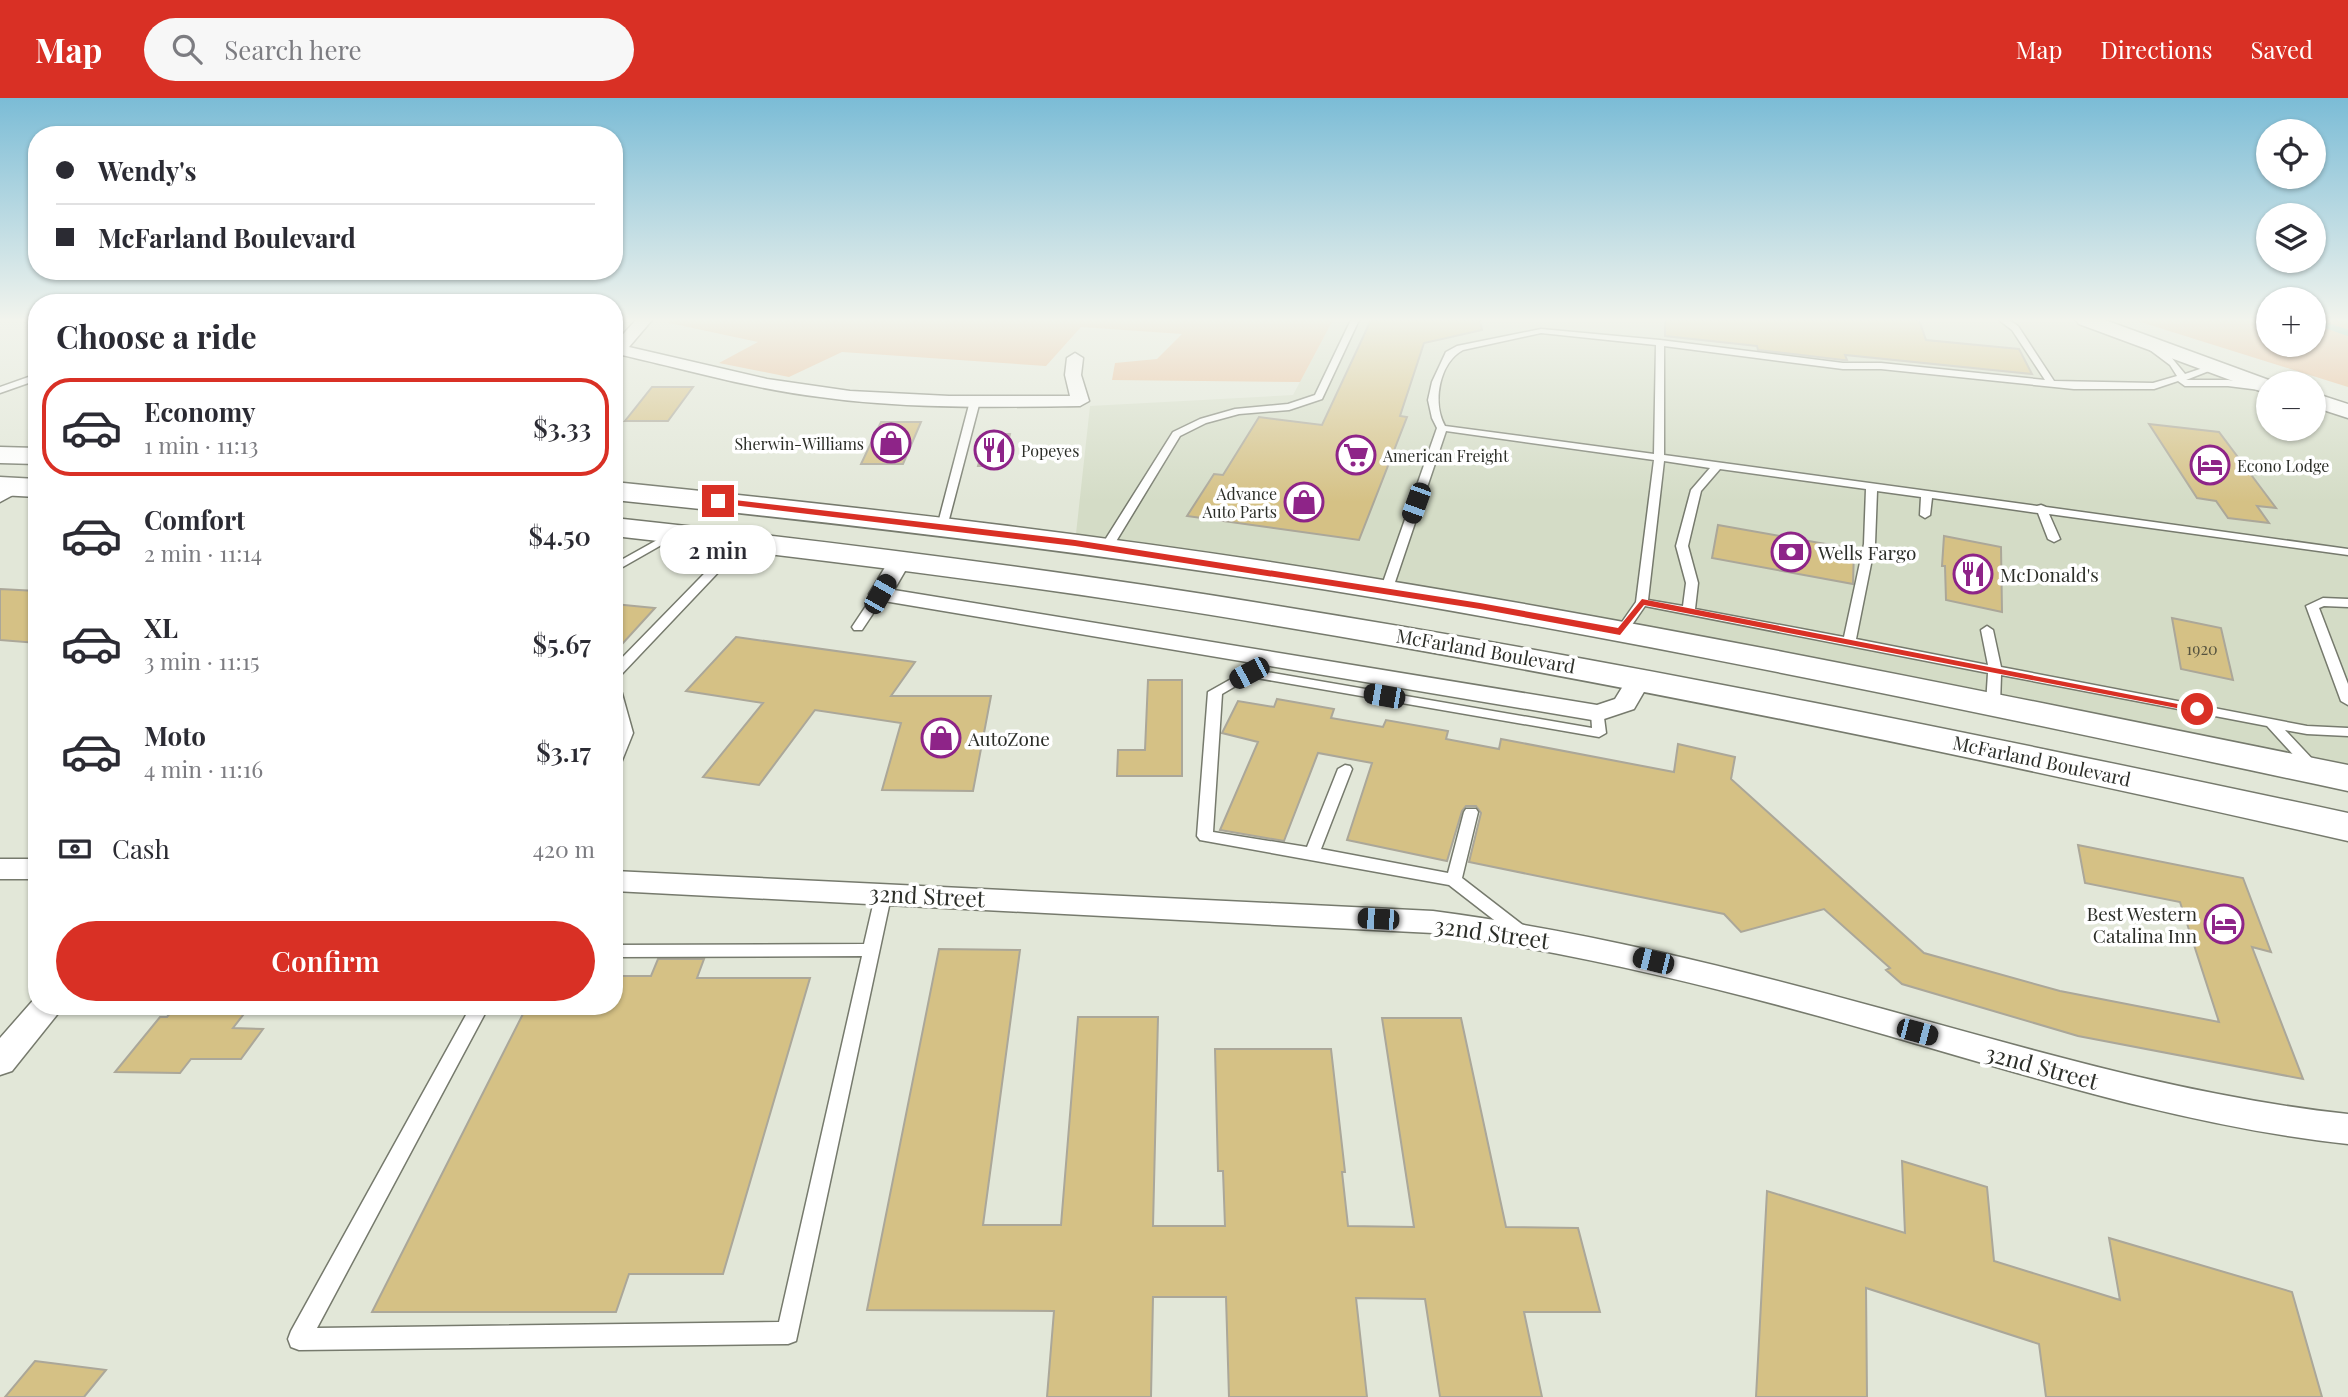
<!DOCTYPE html>
<html lang="en">
<head>
<meta charset="utf-8">
<style>
	:root { --surface:#fff; --page:#f7f7f7; --text:#2b2b33; --muted:#7c7c81; --line:#e1e1e2; --accent:#d93025 }
	body { margin:0; font-family:"Playfair Display",serif; background:var(--page); color:var(--text); height:100vh; display:flex; flex-direction:column; font-size:26px; white-space:nowrap }
	* { box-sizing:border-box; margin:0 }
	p { font-size:23px; color:var(--muted) }
	.icon { flex:none; width:38px; height:38px; fill:none; stroke:currentColor; stroke-width:2; stroke-linecap:round; stroke-linejoin:round }
	.map { position:relative; flex:1; overflow:hidden }
	.drawer { position:absolute; left:28px; top:196px; width:595px; height:721px; display:flex; flex-direction:column; background:var(--surface); border-radius:28px; box-shadow:0 2px 5px #0004 }
	.drawer>* { flex:none }
	.banner { position:absolute; left:28px; top:28px; width:595px; height:154px; border-radius:28px; box-shadow:0 2px 5px #0004; display:grid; align-content:center; height:154px; padding:0 28px; background:var(--surface) }
	.fabs { position:absolute; left:2256px; top:21px; display:grid; gap:14px }
	.fabs a { display:grid; place-items:center; width:70px; height:70px; border-radius:50%; background:var(--surface); box-shadow:0 2px 5px #0004; font-size:35px }
	.end { position:absolute; width:32px; height:32px; margin:-16px; border:9px solid #d93025; background:#fff; box-shadow:0 0 0 4px #fff }
	.from { border-radius:50% }
	.bubble { position:absolute; height:49px; border-radius:24px; background:var(--surface); box-shadow:0 2px 5px #0004; font-size:23px; font-weight:600; line-height:49px; text-align:center }
	.car { position:absolute; width:21px; height:42px; margin:-21px -10px; border-radius:9px; box-shadow:0 0 5px 2px #0007; background:linear-gradient(#222 24%,#8ab4d8 0 40%,#222 0 76%,#8ab4d8 0 86%,#222 0) }
	.banner b { display:flex; align-items:center; gap:24px; height:66px; font-size:26px }
	.banner b+b { border-top:2px solid var(--line) }
	.banner i { width:18px; height:18px; background:var(--text) }
	ul { padding:0; list-style:none }
	li { display:flex; align-items:center; gap:21px; height:98px; margin:0 14px 10px; padding:0 14px; border:4px solid transparent; border-radius:28px }
	li div { flex:1 }
	li b { display:block; font-size:26px }
	li em { font-style:normal; font-weight:600 }
	li.on { border-color:var(--accent) }
	li>.icon { width:63px; height:63px; stroke-width:1.5 }
	h2 { padding:0 28px; font-size:32px; line-height:84px }
	.pay { display:flex; align-items:center; gap:18px; height:77px; padding:0 28px; font-size:26px }
	.pay p { margin-inline-start:auto }
	.action { display:flex; gap:14px; margin-top:auto; padding:14px 28px }
	.action a { flex:1; height:80px; border-radius:42px; background:var(--accent); color:#fff; font-size:28px; font-weight:600; line-height:80px; text-align:center }
	header { display:flex; align-items:center; gap:42px; box-sizing:border-box; height:98px; padding:0 35px; background:var(--accent); color:#fff }
	header strong { font-size:33px }
	nav { display:flex; gap:38px; margin-inline-start:auto; font-size:24px }
	.search { width:490px; height:63px; background:var(--page); display:flex; align-items:center; gap:18px; box-sizing:border-box; padding:0 24px; border-radius:38px; color:var(--muted); font-size:26px }
	.map>svg:first-child { display:block }
</style>
</head>
<body>
<header>
<strong>Map</strong>
<div class="search"><svg class="icon" aria-label="search" viewBox="0 0 24 24"><circle cx="10" cy="10" r="6"/><path d="M15 15l6 6"/></svg>Search here</div>
<nav><a>Map</a><a>Directions</a><a>Saved</a></nav>
</header>
<div class="map">
<svg width="2348" height="1299" viewBox="0 0 2348 1299">
	<rect width="100%" height="100%" fill="#e2e7d8"/>
	<path fill="#d4dcc6" d="M1333 222H2080L2268 288V331H2314V302L2348 313V680L1965 600 1075 445 1090 308 1293 297Z"/>
	<path fill="#e9b990" d="M671 222H1333L1300 284 1112 282 1115 265 1157 261 1182 236 1081 229 1046 268 842 254 789 279 719 265 758 244 669 225Z
		M2134 222H2268V247H2314V222H2344L2348 226V289Z"/>
	<g fill="none" stroke-linecap="round" stroke-linejoin="round">
		<path stroke="#79c8bc" stroke-width="6" d="M2314 223 2348 235"/>
	</g>
	<path fill="#d5c185" stroke="#aba799" stroke-width="2" d="M1371 222H1480L1482 232 1424 245 1400 318 1407 319 1359 442 1187 418 1214 376 1223 377 1259 319 1322 327Z
		M1665 222H1919L1926 242 2019 251 2032 276 1845 257 1847 262H1843L1758 252 1757 248 1665 238Z
		M652 289H693L668 323H625Z
		M881 324H921L903 366H861Z
		M2149 326 2219 334 2276 410 2257 408 2269 425 2228 420 2216 403 2197 400Z
		M987 336H1010L1003 368H978Z
		M1718 427 1854 451 1853 486 1712 460Z
		M1944 438 2001 449 2002 514 1946 502 1945 468H1942Z
		M0 491 37 493V545L0 542Z
		M614 506 655 510 614 555Z
		M2172 520 2221 530 2233 582 2181 571Z
		M736 539 915 564 891 598H991L973 693 882 692 901 625 815 612 759 687 703 679 763 605 686 593Z
		M1148 582H1182V678H1117L1118 652H1145Z
		M1277 601 1334 611 1331 620 1383 629 1386 622 1448 633 1446 641 1499 651 1501 641 1674 674 1678 646 1735 659 1731 681 1924 855 2060 893 2219 924 2180 804 2085 785 2078 747 2243 780 2271 854 2252 849 2303 981 2078 938 1902 886 1886 872 1890 870 1824 811 1741 834 1724 816 1469 764 1481 715 1476 708H1466L1462 713 1447 763 1347 742 1372 665 1318 655 1284 743 1220 732 1258 644 1222 635 1238 603 1274 609Z
		M939 851 1020 852 983 1127H1061L1078 919H1158L1153 1128H1225L1223 1073H1218L1215 951H1331L1345 1074H1342L1348 1128 1414 1129 1382 920H1461L1506 1129 1578 1130 1600 1214H1524L1542 1299H1440L1425 1201 1356 1200 1367 1299H1229L1226 1199H1153L1151 1299H1047L1054 1213 867 1212Z
		M658 861H704L697 880H810L723 1176H629L616 1214H372L527 908H614V878H651Z
		M176 908H250L233 930 263 931 241 961H191L180 975 115 974 160 919H167Z
		M1902 1063 1987 1089 1994 1163 2120 1202 2109 1140 2292 1194 2322 1299H2046L2039 1246 1866 1190 1867 1299H1756L1767 1093 1905 1135Z
		M35 1263 106 1272 84 1299H5Z"/>
	<g fill="none" stroke-linecap="round" stroke-linejoin="round">
		<defs>
			<path id="service" d="M1351 222H1359L1322 301 1289 312 1239 316 1206 325 1180 338 1112 450 1106 453 1102 452 1100 450 1173 334 1200 321 1235 311 1288 306 1315 297Z
				M1999 222H2009L2018 228 2054 283 2153 285 2177 278 2170 267 2142 246V242L2145 241 2171 259 2185 276 2215 266 2219 269 2186 282H2228L2268 287V293L2228 288H2185L2178 283 2154 291H2074L1881 271H1843L1664 248V357L2037 408 2041 407 2046 409 2348 451V457L2049 416 2060 441 2054 444 2048 441 2038 415 1932 400 1930 417 1925 420 1920 417 1921 399 1877 393 1875 446 1856 541 1988 567 1981 532 1987 528 1993 532 2001 569 2307 628 2348 630V638L2307 636 2285 632 2318 667 2320 670 2318 673H2308L2267 628 2001 577 2000 606 1993 610 1986 606 1988 575 1645 508 1625 537H1617L1615 534 1636 504 1654 362 1446 333 1392 493 1386 497 1380 493 1437 330 1432 320 1428 302 1432 284 1446 254 1457 248 1541 231 1660 242 1843 265H1881L2045 282 2012 232ZM1541 235 1656 247 1654 356 1445 328C1432 305 1439 265 1463 252ZM1664 363 1710 370 1691 392 1676 448 1686 485 1683 508 1648 502ZM1720 371 1866 391 1864 446 1844 539 1695 511 1698 485 1688 448 1701 393Z
				M37 276V282L0 295V289Z
				M975 300 980 303 947 429 946 431H938L937 429 970 303Z
				M37 376V384L0 404V397Z
				M675 432 681 435 679 437 614 474V466Z
				M743 439 747 440V444L619 579 614 580V568L739 440Z
				M880 492 886 496 862 532H854L852 529 876 493Z
				M2323 500 2348 501V509L2324 508 2319 510 2348 586V607L2341 603 2306 508Z
				M1249 571 1592 630 1591 615 1593 612H1603L1606 635 1599 639 1251 579 1222 596 1213 734 1307 749 1338 671 1345 667 1350 668 1352 671 1321 751 1448 775 1464 714 1466 711H1476L1478 714 1462 780 1528 831 1530 835 1528 839 1522 841 1516 839 1449 787 1200 742 1197 738 1208 594Z
				M614 588 621 592 633 635 621 665 614 669V647L619 635 614 617Z
				M884 788 890 790 892 794 796 1243 788 1246 299 1252 291 1249 288 1241 291 1233 471 908H489L317 1230 779 1224 862 858 614 859V847L864 846 876 794 878 790Z"/>
			<path id="minor" d="M636 222H652L629 249 767 281 850 293 949 298H1070L1065 277 1067 260 1075 255 1083 260 1081 277 1089 303 1080 308C993 309 906 311 820 299 753 291 688 272 622 257L614 261V246Z
				M901 455 912 461 894 492 1597 607 1615 601 1631 575H1649L1652 580 1634 611 1598 623 872 501 869 496 893 456Z
				M0 761H37V781H0Z
				M614 773 1433 813C1586 833 1734 870 1883 911 2036 953 2190 999 2348 1016V1046C2190 1029 2038 981 1886 937 1736 894 1587 856 1433 835L614 793Z
				M36 899 37 908H64L12 973 0 977V940Z"/>
			<path id="tertiary" d="M2076 222H2105L2277 285H2268V294L2260 293 2079 226Z
				M2314 295 2348 306V320L2314 309Z"/>
			<path id="trunk" d="M0 349 37 350V366L0 365Z
				M0 379 37 381V399L0 397Z
				M614 384C869 410 1124 439 1377 481 1702 534 2025 602 2348 667V693C2025 624 1702 555 1377 500 1124 458 869 428 614 402Z
				M614 420C834 444 1053 471 1272 507 1633 565 1991 639 2348 715V743C1991 662 1633 587 1272 527 1054 490 834 463 614 438Z"/>
		</defs>
		<use href="#service" stroke="#767a6d" stroke-width="3"/>
		<use href="#minor" stroke="#767a6d" stroke-width="3"/>
		<use href="#tertiary" stroke="#767a6d" stroke-width="3"/>
		<use href="#trunk" stroke="#767a6d" stroke-width="3"/>
		<use href="#service" fill="#fff" fill-rule="evenodd"/>
		<use href="#minor" fill="#fff" fill-rule="evenodd"/>
		<use href="#tertiary" fill="#fff" fill-rule="evenodd"/>
		<use href="#trunk" fill="#fff" fill-rule="evenodd"/>
	</g>
	<linearGradient id="sky" x2="0" y2="1"><stop stop-color="#7bbcd6"/><stop offset="0.55" stop-color="#f2f4ed"/><stop offset="1" stop-color="#f2f4ed" stop-opacity="0"/></linearGradient>
	<rect width="2348" height="404" fill="url(#sky)"/>
	<path fill="#d93025" d="M718 400 1075 442 1480 505 1618 530 1642 501 2203 611 2197 614 1644 507 1620 537 1480 511 1075 448 715 405Z"/>
	<defs>
		<symbol id="shop-ring" viewBox="-11 -11 22 22"><circle r="9.5" fill="#fff" stroke="#8e2488" stroke-width="1.5"/><path d="M-5-2.5h2.3a2.7 3.5 0 0 1 5.4 0H5L5.5 6h-11ZM-1.5-2.5h3a1.5 2.3 0 0 0-3 0Z" fill="#8e2488"/></symbol>
		<symbol id="restaurant-ring" viewBox="-11 -11 22 22"><circle r="9.5" fill="#fff" stroke="#8e2488" stroke-width="1.5"/><path d="M-5-6h1v4h1v-4h1v4h1v-4h1v5L-1.5 .5V6h-2V.5L-5-1ZM5-6V6H3V1.5H1.5Q1.5-4 5-6Z" fill="#8e2488"/></symbol>
		<symbol id="supermarket-ring" viewBox="-11 -11 22 22"><circle r="9.5" fill="#fff" stroke="#8e2488" stroke-width="1.5"/><path d="M-6-5.5h2.5l.6 2H6L4.5 2H-2.5L-4.4-4H-6ZM-1.5 3.2a1.3 1.3 0 1 0 .1 0ZM3 3.2a1.3 1.3 0 1 0 .1 0Z" fill="#8e2488"/></symbol>
		<symbol id="hotel-ring" viewBox="-11 -11 22 22"><circle r="9.5" fill="#fff" stroke="#8e2488" stroke-width="1.5"/><path d="M-6-4.5h1.5V1H6V5H4.5V3h-9V5H-6ZM-4 0a1.8 1.8 0 1 1 3.6 0ZM.5 0V-2.5h3Q6-2.5 6 0Z" fill="#8e2488"/></symbol>
		<symbol id="bank-ring" viewBox="-11 -11 22 22"><circle r="9.5" fill="#fff" stroke="#8e2488" stroke-width="1.5"/><path d="M-6-4H6V4H-6ZM0-2.3a2.3 2.3 0 1 0 0 4.6a2.3 2.3 0 1 0 0-4.6Z" fill="#8e2488"/></symbol>
	</defs>
	<g fill-rule="evenodd">
		<use href="#shop-ring" x="869" y="323" width="44" height="44"/>
		<use href="#restaurant-ring" x="972" y="330" width="44" height="44"/>
		<use href="#supermarket-ring" x="1334" y="335" width="44" height="44"/>
		<use href="#hotel-ring" x="2188" y="345" width="44" height="44"/>
		<use href="#shop-ring" x="1282" y="382" width="44" height="44"/>
		<use href="#bank-ring" x="1769" y="432" width="44" height="44"/>
		<use href="#restaurant-ring" x="1951" y="454" width="44" height="44"/>
		<use href="#shop-ring" x="919" y="618" width="44" height="44"/>
		<use href="#hotel-ring" x="2202" y="804" width="44" height="44"/>
	</g>
	<g text-anchor="middle" dominant-baseline="central" stroke-width="7" stroke-linejoin="round" paint-order="stroke">
		<g font-size="16" fill="#2c2e28" stroke="#fff" text-anchor="start">
			<text x="864" y="345" text-anchor="end">Sherwin-Williams</text>
			<text x="1021" y="352">Popeyes</text>
			<text x="1383" y="357">American Freight</text>
			<text x="2237" y="367">Econo Lodge</text>
			<text x="1277" y="395" text-anchor="end">Advance<tspan x="1277" dy="18">Auto Parts</tspan></text>
		</g>
		<g font-size="16" fill="#56533f">
			<text x="2202" y="550">1920</text>
		</g>
		<g font-size="19" fill="#2c2e28" stroke="#fff" text-anchor="start">
			<text x="1818" y="454">Wells Fargo</text>
			<text x="2000" y="476">McDonald's</text>
			<text x="968" y="640">AutoZone</text>
			<text x="2197" y="815" text-anchor="end">Best Western<tspan x="2197" dy="22">Catalina Inn</tspan></text>
		</g>
		<g font-size="19" fill="#2c2e28" stroke="#fff">
			<text transform="translate(1486 552) rotate(10)">McFarland Boulevard</text>
			<text transform="translate(2042 662) rotate(12)">McFarland Boulevard</text>
		</g>
		<g font-size="23" fill="#2c2e28" stroke="#fff">
			<text transform="translate(927 797) rotate(3)">32nd Street</text>
			<text transform="translate(1492 834) rotate(8)">32nd Street</text>
			<text transform="translate(2042 968) rotate(15)">32nd Street</text>
		</g>
	</g>
</svg>
<div class="fabs">
<a><svg class="icon" aria-label="locate" viewBox="0 0 24 24"><circle cx="12" cy="12" r="6"/><path d="M12 2v4M12 18v4M2 12h4M18 12h4"/></svg></a>
<a><svg class="icon" aria-label="layers" viewBox="0 0 24 24"><path d="M12 4l9 5-9 5-9-5zM3 14l9 5 9-5"/></svg></a>
<a>+</a>
<a>−</a>
</div>
<i class="end from" style="left:2197px;top:611px"></i>
<i class="end" style="left:718px;top:403px"></i>
<div class="bubble" style="left:660px;top:427px;width:116px">2 min</div>
<i class="car" style="left:1416px;top:405px;rotate:200deg"></i>
<i class="car" style="left:880px;top:496px;rotate:30deg"></i>
<i class="car" style="left:1249px;top:575px;rotate:242deg"></i>
<i class="car" style="left:1384px;top:598px;rotate:280deg"></i>
<i class="car" style="left:1378px;top:821px;rotate:273deg"></i>
<i class="car" style="left:1653px;top:863px;rotate:284deg"></i>
<i class="car" style="left:1917px;top:934px;rotate:105deg"></i>
<div class="banner">
<b><i class="from"></i>Wendy's</b>
<b><i></i>McFarland Boulevard</b>
</div>
<section class="drawer">
<h2>Choose a ride</h2>
<ul>
<li class="on"><svg class="icon" aria-label="car" viewBox="0 0 24 24"><path d="M5 17H2v-5l4-1 3-4h7l3 4 3 1v5h-3M9 17h6M6 11h13"/><circle cx="7" cy="17" r="2"/><circle cx="17" cy="17" r="2"/></svg><div><b>Economy</b><p>1 min · 11:13</p></div><em>$3.33</em></li>
<li><svg class="icon" aria-label="car" viewBox="0 0 24 24"><path d="M5 17H2v-5l4-1 3-4h7l3 4 3 1v5h-3M9 17h6M6 11h13"/><circle cx="7" cy="17" r="2"/><circle cx="17" cy="17" r="2"/></svg><div><b>Comfort</b><p>2 min · 11:14</p></div><em>$4.50</em></li>
<li><svg class="icon" aria-label="car" viewBox="0 0 24 24"><path d="M5 17H2v-5l4-1 3-4h7l3 4 3 1v5h-3M9 17h6M6 11h13"/><circle cx="7" cy="17" r="2"/><circle cx="17" cy="17" r="2"/></svg><div><b>XL</b><p>3 min · 11:15</p></div><em>$5.67</em></li>
<li><svg class="icon" aria-label="car" viewBox="0 0 24 24"><path d="M5 17H2v-5l4-1 3-4h7l3 4 3 1v5h-3M9 17h6M6 11h13"/><circle cx="7" cy="17" r="2"/><circle cx="17" cy="17" r="2"/></svg><div><b>Moto</b><p>4 min · 11:16</p></div><em>$3.17</em></li>
</ul>
<div class="pay"><svg class="icon" aria-label="cash" viewBox="0 0 24 24"><path d="M3 7h18v10H3z"/><circle cx="12" cy="12" r="2"/></svg>Cash<p>420 m</p></div>
<div class="action"><a>Confirm</a></div>
</section>
</div>
</body>
</html>
